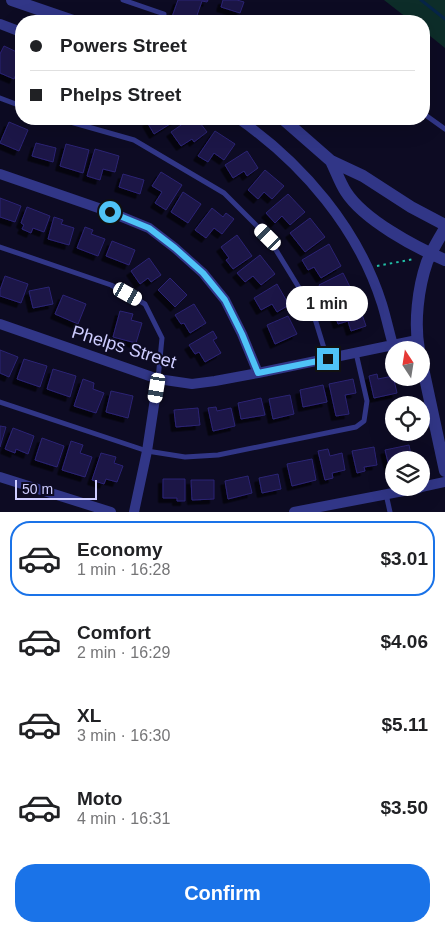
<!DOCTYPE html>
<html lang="en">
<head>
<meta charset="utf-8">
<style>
	:root { --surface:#fff; --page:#f6f6f6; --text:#202124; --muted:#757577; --line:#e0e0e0; --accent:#1a73e8 }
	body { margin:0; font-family:Helvetica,sans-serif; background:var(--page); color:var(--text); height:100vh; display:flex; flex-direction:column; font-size:19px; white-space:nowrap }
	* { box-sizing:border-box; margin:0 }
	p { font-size:16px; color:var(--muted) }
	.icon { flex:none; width:28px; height:28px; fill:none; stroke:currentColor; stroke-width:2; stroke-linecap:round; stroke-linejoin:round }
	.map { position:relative; height:512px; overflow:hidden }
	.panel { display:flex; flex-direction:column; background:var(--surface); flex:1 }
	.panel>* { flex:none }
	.top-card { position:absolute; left:15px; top:15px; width:415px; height:110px; border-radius:20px; box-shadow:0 5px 20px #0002; display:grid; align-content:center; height:110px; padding:0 15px; background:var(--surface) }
	.needle { width:32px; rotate:348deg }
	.fabs { position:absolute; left:385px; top:341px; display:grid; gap:10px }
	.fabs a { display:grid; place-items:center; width:45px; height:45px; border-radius:50%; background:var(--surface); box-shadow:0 5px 20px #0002; font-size:25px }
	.scale { position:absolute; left:15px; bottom:12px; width:82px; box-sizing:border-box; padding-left:5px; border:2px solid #cecdff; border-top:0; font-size:14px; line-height:18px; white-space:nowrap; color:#cecdff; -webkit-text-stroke:4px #0d0b23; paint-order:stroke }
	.end { position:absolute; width:22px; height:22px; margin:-11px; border:6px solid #4fc3f7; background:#111; box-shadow:0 0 0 2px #111 }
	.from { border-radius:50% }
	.bubble { position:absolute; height:35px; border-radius:18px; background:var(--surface); box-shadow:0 5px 20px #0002; font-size:16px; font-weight:600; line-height:35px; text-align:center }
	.car { position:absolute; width:15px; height:30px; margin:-15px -8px; border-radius:6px; box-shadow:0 0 4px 1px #0007; background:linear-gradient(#fff 24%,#345 0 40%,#fff 0 76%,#345 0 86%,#fff 0) }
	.top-card b { display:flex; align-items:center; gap:18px; height:48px; font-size:19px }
	.top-card b+b { border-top:1px solid var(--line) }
	.top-card i { width:12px; height:12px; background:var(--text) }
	ul { padding:9px 0 0; list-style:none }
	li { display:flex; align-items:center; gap:15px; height:75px; margin:0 10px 8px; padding:0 5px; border:2px solid transparent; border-radius:20px }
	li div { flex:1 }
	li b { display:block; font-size:19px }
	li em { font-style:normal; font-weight:600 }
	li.current { border-color:var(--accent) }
	li>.icon { width:45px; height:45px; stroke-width:1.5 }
	.action { display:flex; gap:10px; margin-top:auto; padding:10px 15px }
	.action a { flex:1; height:58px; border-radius:20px; background:var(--accent); color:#fff; font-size:20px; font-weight:600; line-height:58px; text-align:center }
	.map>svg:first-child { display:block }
</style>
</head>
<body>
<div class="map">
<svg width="445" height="512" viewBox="0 0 445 512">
	<defs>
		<filter id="shadow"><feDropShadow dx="-4.5" dy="4.5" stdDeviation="0" flood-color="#0009"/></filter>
	</defs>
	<rect width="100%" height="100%" fill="#0d0b23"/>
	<path fill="#0d2d29" d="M384 0H445V48L424 31V21H411Z"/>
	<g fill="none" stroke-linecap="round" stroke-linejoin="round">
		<path stroke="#062447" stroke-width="3" d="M421 0 445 19"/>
	</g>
	<path fill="#1a1546" stroke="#2c2474" filter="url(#shadow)" d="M178 0H208L207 2 202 1 195 21H186L172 17Z
		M223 0H237L244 2 240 13 221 7Z
		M4 46 21 54V63L14 79 0 73V54Z
		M151 119H178L154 134 147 122Z
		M190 119H197L207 132 194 142 192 139 181 146 171 132Z
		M9 122 28 130 19 151 0 143Z
		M215 131 235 144 224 160 214 153 208 162 198 156Z
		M36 143 56 148 53 162 32 156Z
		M66 144 89 150 83 173 60 166Z
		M95 149 119 156 115 172 103 169 100 180 87 176Z
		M247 151 258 168 247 176 244 171 233 178 225 165Z
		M265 170 284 186 272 199 264 192 258 199 248 190Z
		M161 172 182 185 166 210 155 203 162 192 152 186Z
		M123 174 144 180 140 194 119 187Z
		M183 192 201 204 188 223 171 212Z
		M288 194 305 212 290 225 282 216 275 223 266 213Z
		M0 198 21 206 15 222 0 217Z
		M27 207 50 216 44 232 33 228 31 233 22 229 24 225 21 223Z
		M212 208 223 217 226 213 234 219 222 234 214 228 206 238 195 230Z
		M54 217 63 220 61 224 74 228 69 245 48 239Z
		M310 218 325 237 305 252 290 233Z
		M85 227 93 230 91 234 105 239 98 256 77 248Z
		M237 235 252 256 233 269 226 260 229 258 221 247Z
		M112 241 135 250 129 265 106 256Z
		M329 244 341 266 321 278 314 267 308 270 302 260Z
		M260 255 275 274 261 285 253 276 245 282 237 273Z
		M149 258 161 275 151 282 148 278 140 284 131 271Z
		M343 273 353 293 335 302 333 297 326 300 319 285Z
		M5 276 28 284 21 303 0 296V290Z
		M170 278 187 295 175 307 158 290Z
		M277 284 289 305 277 312 272 304 261 310 254 298Z
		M49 287 53 304 33 308 29 291Z
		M63 295 86 304 78 324 55 314Z
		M358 303 366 326 351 331 348 321 338 324 334 312Z
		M194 304 206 323 190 333 184 323 181 324 175 315Z
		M120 311 133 314 131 320 142 323 136 343 113 337Z
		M288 316 297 334 275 344 267 325Z
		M213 331 217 338 213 340 221 353 205 362 199 352 195 354 189 345Z
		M0 350 18 357 9 377 0 373Z
		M24 359 47 366 40 387 17 379Z
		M53 369 76 376 70 397 47 389Z
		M377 374 378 379 393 376 397 393 374 398 369 376Z
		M83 379 94 383 93 389 104 393 96 413 74 406Z
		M353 379 356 393 345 395 349 414 336 416 329 384Z
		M323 385 327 402 303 407 300 390Z
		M111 391 133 396 128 418 106 412Z
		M290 395 294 414 273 419 269 399Z
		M261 398 265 415 241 419 238 403Z
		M216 407 217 411 231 408 235 426 213 431 208 408Z
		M198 408 200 425 176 427 174 410Z
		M0 426 6 427 0 447Z
		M13 428 34 436 28 454 16 449 15 453 5 449Z
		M42 438 64 446 57 467 35 460Z
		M71 441 83 445 80 453 92 457 85 477 62 470Z
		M409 445 412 460H394V465L389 466 385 450Z
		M374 447 377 465 364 467 365 471 357 473 352 451Z
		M328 449 330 456 342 453 345 470 332 473 333 478 325 480 318 451Z
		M101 453 116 457 114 463 123 466 117 482 106 479 104 484 92 480Z
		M312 459 316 480 292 486 287 464Z
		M278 474 281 489 262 493 259 478Z
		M248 476 252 493 228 499 225 481Z
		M163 479H185V501H177V498H163Z
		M191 480H214V499L192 500Z"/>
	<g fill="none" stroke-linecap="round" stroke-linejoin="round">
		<path stroke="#21bfa6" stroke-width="2" stroke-dasharray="2.5 4" stroke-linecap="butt" d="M377 266 414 259"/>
		<path stroke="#313687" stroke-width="5" d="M123 0 164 14 162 21
			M0 98 21 106
			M17 104 21 91
			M424 114 445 129
			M60 119 134 140 224 193 268 237 312 309 327 358
			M0 247 111 285 145 304 162 338 158 379
			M0 402 147 451 185 457 218 455 356 427 364 421 367 401 356 353
			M386 494 390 512"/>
		<path stroke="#313687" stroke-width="10" d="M0 24 21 32
			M239 119C303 164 358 228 382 304 386 317 389 331 393 345
			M0 174 110 212 149 228 175 248 203 273 225 300 242 334 258 373
			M0 324 158 379 192 384 215 381 258 373 417 340
			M0 477 111 512
			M421 487 445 482
			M134 512 147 451 158 379
			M294 512 419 488"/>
		<path stroke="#313687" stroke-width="12" d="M12 0 73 21
			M283 119 331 161 363 176 411 207 445 225
			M331 161C336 171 340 183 346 192 364 220 415 247 445 260
			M419 350C414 323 418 288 427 262 432 250 439 239 445 228
			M421 359 445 471"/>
	</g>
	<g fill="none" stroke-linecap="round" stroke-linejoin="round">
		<path stroke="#4fc3f7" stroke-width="6" d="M110 212 149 228 175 248 203 273 225 300 242 334 258 373 328 359"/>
	</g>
	<g text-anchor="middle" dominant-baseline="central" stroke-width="4" stroke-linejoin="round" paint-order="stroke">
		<g font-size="18" fill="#cecdff" stroke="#0d0b23">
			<text transform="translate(124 347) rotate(17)">Phelps Street</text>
		</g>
	</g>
</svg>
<div class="fabs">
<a><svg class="needle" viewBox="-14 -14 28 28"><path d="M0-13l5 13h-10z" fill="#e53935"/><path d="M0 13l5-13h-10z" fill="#757577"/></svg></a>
<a><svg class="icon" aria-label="locate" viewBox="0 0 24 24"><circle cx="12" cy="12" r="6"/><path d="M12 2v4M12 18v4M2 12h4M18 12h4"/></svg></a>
<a><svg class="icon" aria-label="layers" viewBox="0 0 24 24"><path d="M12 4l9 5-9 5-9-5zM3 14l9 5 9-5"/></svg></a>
</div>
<div class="scale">50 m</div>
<i class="end from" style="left:110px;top:212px"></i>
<i class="end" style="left:328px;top:359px"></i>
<div class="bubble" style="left:286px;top:286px;width:82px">1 min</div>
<i class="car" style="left:268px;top:237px;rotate:315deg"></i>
<i class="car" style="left:128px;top:294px;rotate:119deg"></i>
<i class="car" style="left:157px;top:388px;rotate:189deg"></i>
<div class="top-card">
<b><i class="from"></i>Powers Street</b>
<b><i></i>Phelps Street</b>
</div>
</div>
<section class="panel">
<ul>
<li class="current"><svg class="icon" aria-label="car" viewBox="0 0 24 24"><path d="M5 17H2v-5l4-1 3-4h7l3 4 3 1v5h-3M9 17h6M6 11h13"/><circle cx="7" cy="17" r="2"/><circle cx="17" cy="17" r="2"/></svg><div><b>Economy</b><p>1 min · 16:28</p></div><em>$3.01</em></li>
<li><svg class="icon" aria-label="car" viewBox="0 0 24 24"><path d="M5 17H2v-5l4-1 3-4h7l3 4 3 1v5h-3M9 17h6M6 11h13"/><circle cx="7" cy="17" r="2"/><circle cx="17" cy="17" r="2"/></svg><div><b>Comfort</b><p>2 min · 16:29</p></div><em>$4.06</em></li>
<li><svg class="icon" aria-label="car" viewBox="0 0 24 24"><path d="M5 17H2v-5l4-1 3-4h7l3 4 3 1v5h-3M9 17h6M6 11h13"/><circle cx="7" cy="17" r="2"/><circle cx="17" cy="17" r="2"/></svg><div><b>XL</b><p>3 min · 16:30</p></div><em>$5.11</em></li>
<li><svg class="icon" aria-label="car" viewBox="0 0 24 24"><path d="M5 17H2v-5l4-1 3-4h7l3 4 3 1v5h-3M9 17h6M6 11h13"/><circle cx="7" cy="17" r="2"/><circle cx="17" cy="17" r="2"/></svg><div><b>Moto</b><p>4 min · 16:31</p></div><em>$3.50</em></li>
</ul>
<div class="action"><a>Confirm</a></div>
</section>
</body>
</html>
